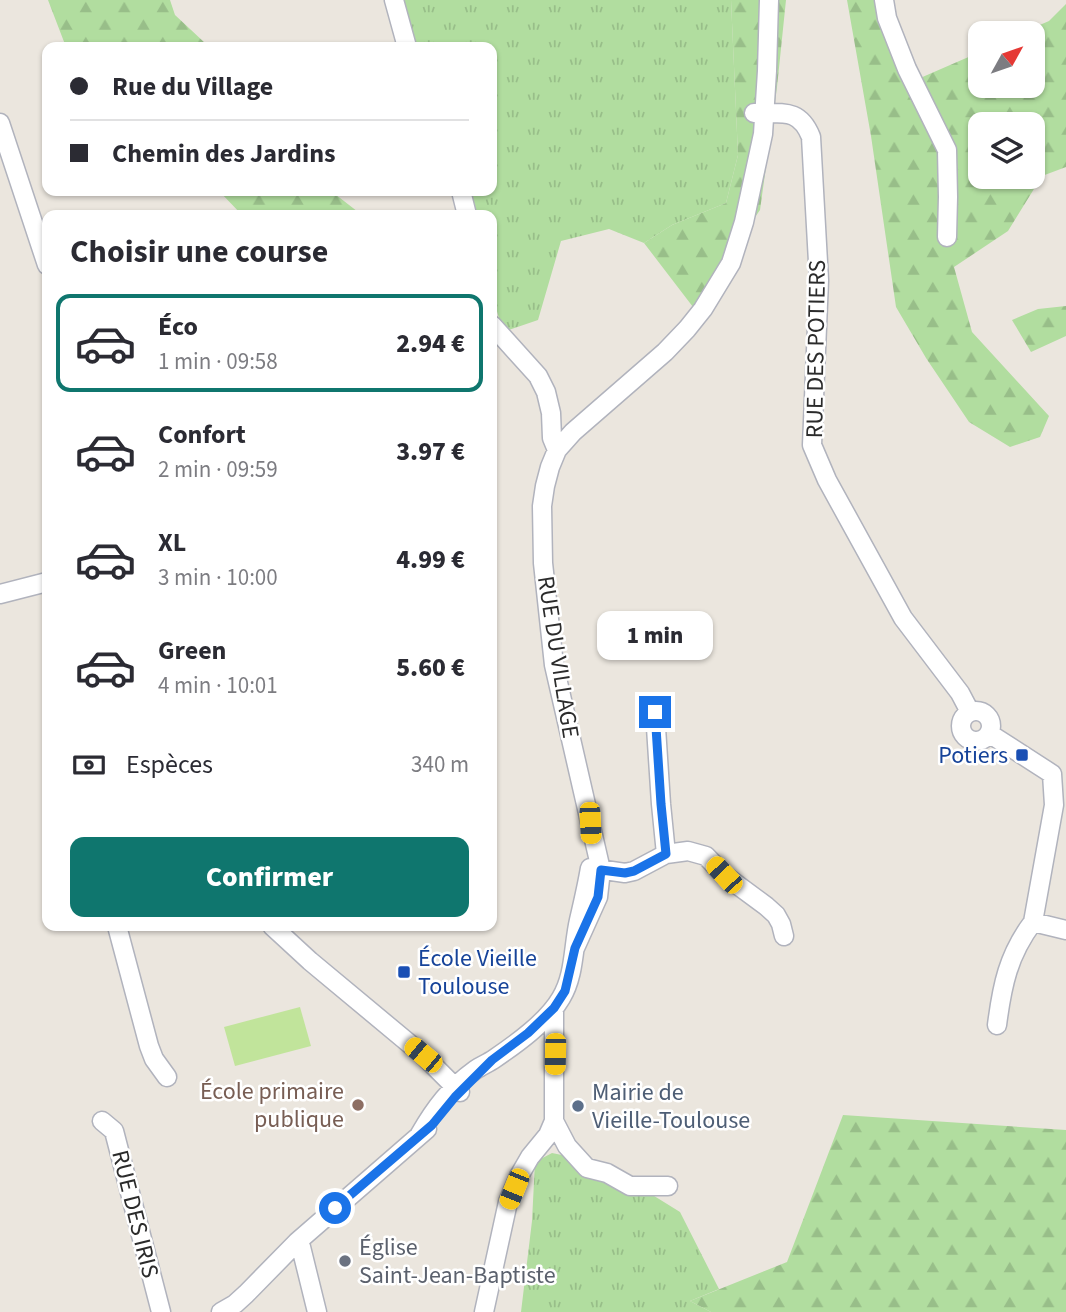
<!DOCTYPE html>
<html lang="fr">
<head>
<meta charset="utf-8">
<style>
	:root { --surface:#fff; --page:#f2f2f3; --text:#2b2b33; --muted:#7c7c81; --line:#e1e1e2; --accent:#0f766e }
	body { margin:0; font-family:"Source Sans 3",sans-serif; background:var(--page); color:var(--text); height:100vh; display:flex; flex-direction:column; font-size:26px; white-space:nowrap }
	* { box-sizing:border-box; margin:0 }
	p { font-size:23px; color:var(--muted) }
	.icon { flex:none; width:38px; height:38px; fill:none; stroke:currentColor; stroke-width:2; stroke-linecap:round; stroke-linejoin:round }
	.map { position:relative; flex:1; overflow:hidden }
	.details { position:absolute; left:42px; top:210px; width:455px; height:721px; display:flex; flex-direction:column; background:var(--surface); border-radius:14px; box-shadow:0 2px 5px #0004 }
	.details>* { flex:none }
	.top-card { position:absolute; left:42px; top:42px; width:455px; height:154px; border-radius:14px; box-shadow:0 2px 5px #0004; display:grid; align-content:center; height:154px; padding:0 28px; background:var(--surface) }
	.needle { width:46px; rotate:50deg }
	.buttons { position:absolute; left:968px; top:21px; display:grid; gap:14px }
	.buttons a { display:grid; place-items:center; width:77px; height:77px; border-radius:14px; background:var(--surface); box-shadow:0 2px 5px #0004; font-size:35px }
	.end { position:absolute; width:32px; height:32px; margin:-16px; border:9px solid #1a73e8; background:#fff; box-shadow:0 0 0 4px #fff }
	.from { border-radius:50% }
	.bubble { position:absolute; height:49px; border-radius:14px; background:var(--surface); box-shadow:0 2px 5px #0004; font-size:23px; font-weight:800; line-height:49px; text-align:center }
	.car { position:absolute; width:21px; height:42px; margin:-21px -10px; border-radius:9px; box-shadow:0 0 5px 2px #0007; background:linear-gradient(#f5c518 24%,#345 0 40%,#f5c518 0 76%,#345 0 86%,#f5c518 0) }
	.top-card b { display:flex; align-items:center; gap:24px; height:66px; font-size:26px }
	.top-card b+b { border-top:2px solid var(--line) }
	.top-card i { width:18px; height:18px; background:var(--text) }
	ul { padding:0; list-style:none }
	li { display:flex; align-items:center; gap:21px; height:98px; margin:0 14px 10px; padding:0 14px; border:4px solid transparent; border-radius:14px }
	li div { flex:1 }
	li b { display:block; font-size:26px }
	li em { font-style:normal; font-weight:800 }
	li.current { border-color:var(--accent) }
	li>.icon { width:63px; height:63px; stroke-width:1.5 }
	h2 { padding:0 28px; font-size:32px; line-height:84px }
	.pay { display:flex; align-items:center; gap:18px; height:77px; padding:0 28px; font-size:26px }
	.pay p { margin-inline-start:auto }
	.action { display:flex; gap:14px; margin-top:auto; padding:14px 28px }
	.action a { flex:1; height:80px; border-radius:14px; background:var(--accent); color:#fff; font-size:28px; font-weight:800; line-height:80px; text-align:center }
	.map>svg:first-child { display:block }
</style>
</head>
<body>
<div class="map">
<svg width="1066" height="1312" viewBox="0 0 1066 1312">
	<defs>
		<pattern id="grass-tufts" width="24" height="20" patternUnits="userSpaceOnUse" patternTransform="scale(1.75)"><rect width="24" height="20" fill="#b1dd9f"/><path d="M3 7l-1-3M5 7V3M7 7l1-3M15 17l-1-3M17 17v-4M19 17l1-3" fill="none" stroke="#98be89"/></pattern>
		<pattern id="forest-firs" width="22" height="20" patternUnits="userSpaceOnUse" patternTransform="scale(1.75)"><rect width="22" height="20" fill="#b1dd9f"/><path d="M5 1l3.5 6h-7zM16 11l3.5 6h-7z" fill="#98be89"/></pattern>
	</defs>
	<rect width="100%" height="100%" fill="#ebe6de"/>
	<path fill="url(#grass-tufts)" d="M403 0H731L738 155 726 203 672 225 644 243 609 229 561 241 538 320 503 332 492 294V215H470L464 191H492V47H415Z
		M552 1153 601 1163 680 1212 719 1289 690 1301 711 1312H521L532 1221 535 1162Z"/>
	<path fill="url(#forest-firs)" fill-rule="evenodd" d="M48 0H170L175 15 205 43 206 47H66Z
		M480 0H500L499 9 491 18H483L479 11Z
		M731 0H786L777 87 760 210 693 307 644 243 672 225 726 203 738 155Z
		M847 0H881L911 82 980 52V86H1032V33H1021L1049 21 1066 4V167L1042 176 1008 231 954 267 972 332 1049 416 1040 437 1010 447 969 422 926 358 896 307 871 136ZM980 124H1032V177H980Z
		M219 191H331L362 215H242Z
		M1066 306V336L1031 352 1012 320 1038 309Z
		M843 1115 1066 1130V1312H711L690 1301 787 1262Z"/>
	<path fill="#c1e49b" d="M300 1007 311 1046 235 1066 224 1027Z"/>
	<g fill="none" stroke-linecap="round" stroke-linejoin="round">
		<defs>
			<path id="minor" d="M394 0 407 47
				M884 0 887 18 907 69 947 150 948 197 947 237
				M754 113C781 114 799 107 811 137L819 280 812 445 827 480 903 618 960 693 970 712
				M0 123 47 265
				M461 191 467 215
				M492 325 538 376 546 392 551 413 552 438 557 450
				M0 594 47 582
				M961 726a15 15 0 1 1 30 0a15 15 0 1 1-30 0Z
				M655 712 661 804 666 854
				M990 734 1052 774
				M1052 774 1054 805 1033 922 1066 930
				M591 868 625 873 634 871 666 854 688 851 706 856 724 875 766 906 776 915 781 924 784 936
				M117 926 149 1046 154 1059 167 1077
				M272 926 310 961 423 1055 460 1092
				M575 948 598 897 601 870 554 665 543 563 542 506 545 486 550 467 557 450 573 432 665 352 687 329 703 309 731 263 744 222 763 134 767 71 769 0
				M997 1025C1002 986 1008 955 1033 922
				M102 1121 114 1131 161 1312
				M554 1121 567 1146 587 1168 607 1173 630 1186H668
				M420 1134C435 1108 450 1088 475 1070 481 1066 488 1063 494 1059 516 1044 547 1022 561 998 575 975 573 946 579 920 583 903 587 886 590 868
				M297 1242 301 1247 317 1312
				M221 1312 235 1304 246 1294 297 1242 427 1129
				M484 1312 508 1202 519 1176 530 1157 548 1135 554 1121V1008"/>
		</defs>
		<use href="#minor" stroke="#b1b3bd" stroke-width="21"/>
		<use href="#minor" stroke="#fff" stroke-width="18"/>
	</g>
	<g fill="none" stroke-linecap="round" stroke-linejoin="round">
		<path stroke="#1a73e8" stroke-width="9" d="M335 1208 432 1125 455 1097 492 1060 528 1033 554 1008 565 991 575 948 598 897 601 870 625 873 634 871 666 854 661 804 655 712"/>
	</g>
	<g fill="#1a4fb4" stroke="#fff" stroke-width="2.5">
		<rect x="1015" y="748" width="14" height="14" rx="3.5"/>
		<rect x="397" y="965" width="14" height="14" rx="3.5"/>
	</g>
	<circle fill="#8d6e63" stroke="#fff" stroke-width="2.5" cx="358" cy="1105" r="7"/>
	<circle fill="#5c6f8a" stroke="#fff" stroke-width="2.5" cx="578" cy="1106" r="7"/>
	<circle fill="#6b7280" stroke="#fff" stroke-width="2.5" cx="345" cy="1261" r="7"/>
	<g text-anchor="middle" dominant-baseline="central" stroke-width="5" stroke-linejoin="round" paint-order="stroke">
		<g font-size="24" fill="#2b2b2b" stroke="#fff">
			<text transform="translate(816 349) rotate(-89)">RUE DES POTIERS</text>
			<text transform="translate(558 657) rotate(81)">RUE DU VILLAGE</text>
			<text transform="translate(135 1214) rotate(76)">RUE DES IRIS</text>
		</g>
		<g font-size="24" fill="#164399" stroke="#fff" text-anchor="end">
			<text x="1008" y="755">Potiers</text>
			<text x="418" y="958" text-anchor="start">École Vieille<tspan x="418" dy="28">Toulouse</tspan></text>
		</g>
		<g font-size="24" fill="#785e54" stroke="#fff" text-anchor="end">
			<text x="344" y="1091">École primaire<tspan x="344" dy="28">publique</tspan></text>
		</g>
		<g font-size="24" fill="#4e5e75" stroke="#fff" text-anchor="start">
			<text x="592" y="1092">Mairie de<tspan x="592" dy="28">Vieille-Toulouse</tspan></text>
		</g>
		<g font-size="24" fill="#5b616d" stroke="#fff" text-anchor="start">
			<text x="359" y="1247">Église<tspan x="359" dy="28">Saint-Jean-Baptiste</tspan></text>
		</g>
	</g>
</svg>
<div class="buttons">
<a><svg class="needle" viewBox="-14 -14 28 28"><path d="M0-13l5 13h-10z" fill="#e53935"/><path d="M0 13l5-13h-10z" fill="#7c7c81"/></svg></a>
<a><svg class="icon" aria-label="layers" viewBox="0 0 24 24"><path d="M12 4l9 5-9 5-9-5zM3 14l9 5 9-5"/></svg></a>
</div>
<i class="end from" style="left:335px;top:1208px"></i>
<i class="end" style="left:655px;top:712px"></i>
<div class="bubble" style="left:597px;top:611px;width:116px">1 min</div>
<i class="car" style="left:590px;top:823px;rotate:177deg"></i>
<i class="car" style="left:724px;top:875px;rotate:317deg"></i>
<i class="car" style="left:555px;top:1054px;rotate:181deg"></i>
<i class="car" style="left:423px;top:1055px;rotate:310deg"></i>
<i class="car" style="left:514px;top:1189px;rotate:202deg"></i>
<div class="top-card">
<b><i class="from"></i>Rue du Village</b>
<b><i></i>Chemin des Jardins</b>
</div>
<section class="details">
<h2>Choisir une course</h2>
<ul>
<li class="current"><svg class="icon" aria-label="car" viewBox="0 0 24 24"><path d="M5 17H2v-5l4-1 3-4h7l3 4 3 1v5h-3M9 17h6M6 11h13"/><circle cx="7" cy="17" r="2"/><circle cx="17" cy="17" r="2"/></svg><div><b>Éco</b><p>1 min · 09:58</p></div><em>2.94 €</em></li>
<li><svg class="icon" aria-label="car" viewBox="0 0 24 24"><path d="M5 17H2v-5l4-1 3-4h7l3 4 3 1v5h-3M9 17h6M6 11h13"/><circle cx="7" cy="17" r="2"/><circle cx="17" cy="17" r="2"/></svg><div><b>Confort</b><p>2 min · 09:59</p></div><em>3.97 €</em></li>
<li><svg class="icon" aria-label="car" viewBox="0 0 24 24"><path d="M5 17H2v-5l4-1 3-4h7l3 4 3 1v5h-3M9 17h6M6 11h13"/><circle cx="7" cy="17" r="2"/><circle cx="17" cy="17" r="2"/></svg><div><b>XL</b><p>3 min · 10:00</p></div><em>4.99 €</em></li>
<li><svg class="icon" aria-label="car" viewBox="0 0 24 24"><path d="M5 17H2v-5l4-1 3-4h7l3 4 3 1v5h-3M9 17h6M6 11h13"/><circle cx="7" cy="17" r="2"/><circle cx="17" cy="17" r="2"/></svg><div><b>Green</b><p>4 min · 10:01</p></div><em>5.60 €</em></li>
</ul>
<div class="pay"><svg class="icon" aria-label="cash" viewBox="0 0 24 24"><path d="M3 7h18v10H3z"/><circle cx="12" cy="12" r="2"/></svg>Espèces<p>340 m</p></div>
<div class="action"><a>Confirmer</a></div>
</section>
</div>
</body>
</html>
